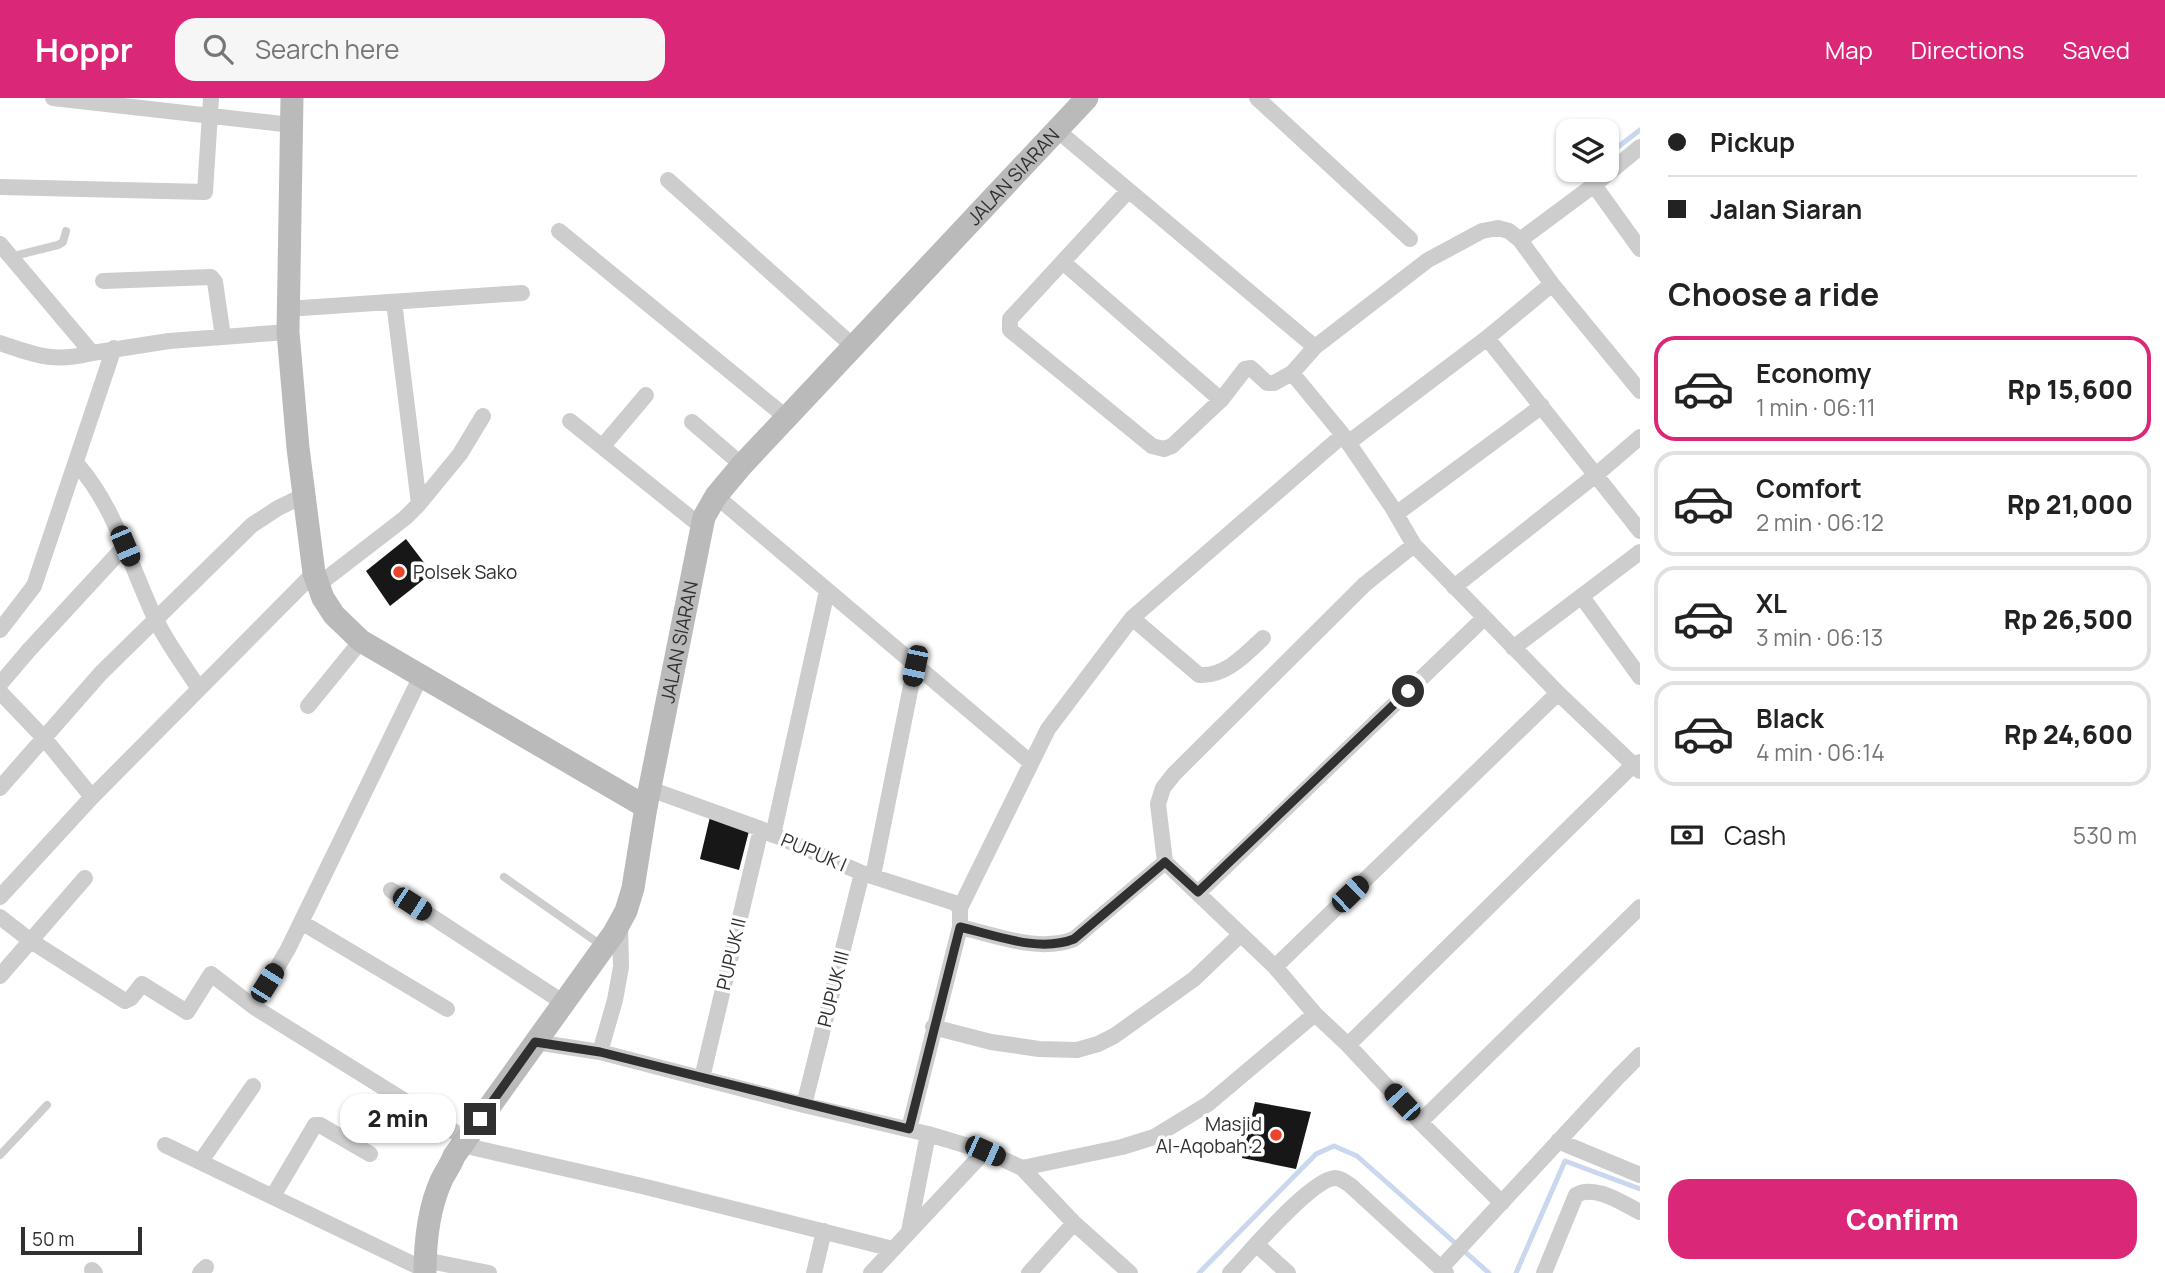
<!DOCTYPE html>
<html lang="en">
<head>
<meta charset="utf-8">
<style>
	:root { --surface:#fff; --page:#f6f6f6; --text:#222; --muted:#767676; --line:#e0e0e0; --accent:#db2777 }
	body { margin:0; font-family:Manrope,sans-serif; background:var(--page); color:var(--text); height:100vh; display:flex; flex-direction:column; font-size:26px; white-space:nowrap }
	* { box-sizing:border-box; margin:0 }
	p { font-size:23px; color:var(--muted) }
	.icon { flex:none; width:38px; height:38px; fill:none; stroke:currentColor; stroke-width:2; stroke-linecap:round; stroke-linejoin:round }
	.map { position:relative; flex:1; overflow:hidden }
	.drawer { display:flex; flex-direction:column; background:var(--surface); width:525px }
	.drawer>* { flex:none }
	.top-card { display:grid; align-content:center; height:154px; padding:0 28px; background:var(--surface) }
	.tools { position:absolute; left:1556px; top:21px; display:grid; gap:14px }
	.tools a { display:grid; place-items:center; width:63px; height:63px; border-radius:14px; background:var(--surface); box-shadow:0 2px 5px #0004; font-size:35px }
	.scale { position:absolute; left:21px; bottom:18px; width:121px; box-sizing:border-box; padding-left:7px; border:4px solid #303030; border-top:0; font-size:19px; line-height:24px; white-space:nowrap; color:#303030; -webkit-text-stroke:5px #fff; paint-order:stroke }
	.end { position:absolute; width:32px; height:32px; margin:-16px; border:9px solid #303030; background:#fff; box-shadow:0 0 0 4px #fff }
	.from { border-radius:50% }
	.bubble { position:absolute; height:49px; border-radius:21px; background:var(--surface); box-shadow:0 2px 5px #0004; font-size:23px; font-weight:800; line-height:49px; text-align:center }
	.car { position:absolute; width:21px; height:42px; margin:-21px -10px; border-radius:9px; box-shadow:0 0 5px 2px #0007; background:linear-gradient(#222 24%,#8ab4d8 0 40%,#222 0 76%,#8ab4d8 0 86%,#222 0) }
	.top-card b { display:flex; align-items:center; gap:24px; height:66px; font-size:26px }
	.top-card b+b { border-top:2px solid var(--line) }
	.top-card i { width:18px; height:18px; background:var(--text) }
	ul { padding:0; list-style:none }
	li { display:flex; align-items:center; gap:21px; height:105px; margin:0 14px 10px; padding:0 14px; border:4px solid var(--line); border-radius:21px }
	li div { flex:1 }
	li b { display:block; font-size:26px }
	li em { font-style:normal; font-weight:800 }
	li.on { border-color:var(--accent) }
	li>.icon { width:63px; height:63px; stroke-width:1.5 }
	h2 { padding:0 28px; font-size:32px; line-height:84px }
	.pay { display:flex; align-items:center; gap:18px; height:77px; padding:0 28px; font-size:26px }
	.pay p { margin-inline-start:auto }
	.cta { display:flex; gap:14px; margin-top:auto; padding:14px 28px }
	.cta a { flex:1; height:80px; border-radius:21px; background:var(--accent); color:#fff; font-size:28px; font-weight:800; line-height:80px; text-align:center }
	header { display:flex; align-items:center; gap:42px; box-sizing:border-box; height:98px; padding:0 35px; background:var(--accent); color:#fff }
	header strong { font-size:33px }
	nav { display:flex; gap:38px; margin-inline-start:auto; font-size:24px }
	.search { width:490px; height:63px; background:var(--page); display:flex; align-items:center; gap:18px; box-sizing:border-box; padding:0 24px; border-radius:21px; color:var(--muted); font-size:26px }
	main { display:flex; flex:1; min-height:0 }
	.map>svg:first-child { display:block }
</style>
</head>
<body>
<header>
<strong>Hoppr</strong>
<div class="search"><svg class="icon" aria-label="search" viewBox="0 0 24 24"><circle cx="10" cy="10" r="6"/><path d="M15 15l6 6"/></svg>Search here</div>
<nav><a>Map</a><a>Directions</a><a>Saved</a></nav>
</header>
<main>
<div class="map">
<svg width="1640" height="1175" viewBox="0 0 1640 1175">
	<rect width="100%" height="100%" fill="#fff"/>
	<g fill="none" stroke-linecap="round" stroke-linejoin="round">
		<path stroke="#c9d8ee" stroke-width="5" d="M1606 58 1640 32
			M1199 1175 1316 1056 1334 1048 1357 1058 1489 1175
			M1516 1175 1565 1063 1640 1091"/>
	</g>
	<path fill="#171717" d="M406 441 432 475 390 508 366 473Z
		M710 719 749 733 739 772 700 761Z
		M1255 1004 1311 1014 1296 1071 1242 1060Z"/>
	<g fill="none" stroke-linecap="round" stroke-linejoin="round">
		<path stroke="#cdcdcd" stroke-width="8" d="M10 159 58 147 63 144 66 133
			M504 779 601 847
			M0 1057 47 1007"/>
		<path stroke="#cdcdcd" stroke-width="16" d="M53 0 292 27
			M1257 0 1410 141
			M1058 33 1315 249
			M668 82 854 249
			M1594 87 1640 151
			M0 89 205 94 211 0
			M1128 93 1010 221V232L1152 348 1164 351 1172 348 1221 302 1245 271 1251 270 1267 285H1274L1292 275
			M559 133 787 320
			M1520 142 1594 87 1640 49
			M0 146 92 255 169 243 288 234
			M1064 165 1221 302
			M103 183 211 179 215 184 223 239
			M287 211 522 195
			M1487 240 1640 433
			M0 245C36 257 53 265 92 255
			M1640 293 1552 186 1520 142 1509 133 1498 130 1482 133 1428 162 1315 249 1292 275 1343 337 1392 409 1414 447 1558 595 1640 673
			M570 323 702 429
			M692 324 742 367
			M1348 345 1487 240 1552 186
			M602 349 646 297
			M77 366C115 409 130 467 154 518 166 544 184 567 199 591
			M716 398 1030 664
			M419 406 460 356 483 318
			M1396 416 1542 308
			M1414 447 1365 486 1174 676 1163 690 1158 706 1165 764 1275 869 1315 916 1348 947 1420 1024 1502 1105
			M318 487 405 420 419 406 394 204
			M1454 489 1597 376 1640 339
			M1582 499 1640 579
			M1132 520 1199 577C1225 579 1245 557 1263 540
			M0 532 34 488 114 250
			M1513 550 1640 454
			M421 578 288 851 254 909 466 1041
			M0 586 29 552 125 448
			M0 594 44 640 92 699
			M308 608 361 543
			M0 690 101 575 252 427 278 410 305 397
			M650 691 761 731 862 775 955 805 960 810V829L909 1031
			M773 737 827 493
			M873 778 915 568
			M391 792 564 905
			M1198 795 1484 520
			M0 799 92 699 314 475
			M960 810 1048 631 1132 520 1343 337
			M0 819 31 843 125 903 131 900 142 886 187 914 211 876 254 909
			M301 824 447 911
			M960 829C995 837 1039 855 1074 841L1165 764
			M1275 869 1558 595
			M0 878 85 780
			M933 929 991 944 1039 951 1077 952 1098 946 1114 938 1194 881 1240 837
			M535 944 600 954 804 1007 928 1036 985 1053 1022 1070 1122 1049 1154 1039 1208 1006 1315 916
			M1348 947 1634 666 1640 664
			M600 954 615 902 621 869 620 826
			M702 980 761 731
			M804 1007 862 775
			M1420 1024 1640 809
			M1558 1043 1640 1077
			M165 1047 425 1172
			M462 1047 642 1088 893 1151
			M201 1063 253 988
			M1022 1070 1074 1125 1130 1175
			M273 1098 315 1027H320L370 1056
			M909 1133 928 1036
			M1257 1147 1288 1175
			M425 1162 489 1175
			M1441 1170 1618 979 1640 957
			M92 1172 95 1175
			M200 1175 206 1169
			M814 1175 824 1133
			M871 1175 985 1053
			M1029 1175 1074 1125
			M1230 1175C1249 1155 1311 1081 1335 1080 1341 1080 1345 1084 1350 1087L1446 1175
			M1544 1175 1576 1097C1595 1086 1622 1105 1640 1114"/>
		<g stroke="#bababa" stroke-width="23">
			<path d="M292 0 288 234 298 350 314 475 323 500 334 517 361 543 646 709"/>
			<path id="s1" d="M425 1175C425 1145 429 1110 441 1083 445 1074 451 1067 454 1058L614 835 626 813 633 790 646 709 704 419 716 398 742 367 1087 0"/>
		</g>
	</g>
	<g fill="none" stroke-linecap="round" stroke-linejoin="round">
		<path stroke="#303030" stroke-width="9" d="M480 1021 535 944 600 954 909 1031 960 829C995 837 1039 855 1074 841L1165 764 1198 794 1408 593"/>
	</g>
	<g fill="#ec442d" stroke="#fff" stroke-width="2.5">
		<circle cx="399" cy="474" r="7"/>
		<circle cx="1276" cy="1037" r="7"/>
	</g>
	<g text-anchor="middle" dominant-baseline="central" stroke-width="7" stroke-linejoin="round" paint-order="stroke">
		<g font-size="19" fill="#303030" stroke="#fff">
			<text stroke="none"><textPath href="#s1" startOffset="1284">JALAN SIARAN</textPath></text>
			<text stroke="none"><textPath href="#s1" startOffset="696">JALAN SIARAN</textPath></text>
			<text transform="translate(814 754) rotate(23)">PUPUK I</text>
			<text transform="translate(731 856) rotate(-77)">PUPUK II</text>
			<text transform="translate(833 891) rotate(-76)">PUPUK III</text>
		</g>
		<g font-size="19" fill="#303030" stroke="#fff" text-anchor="start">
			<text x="413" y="474">Polsek Sako</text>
			<text x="1262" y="1026" text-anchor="end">Masjid<tspan x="1262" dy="22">Al-Aqobah 2</tspan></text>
		</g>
	</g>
</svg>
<div class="tools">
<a><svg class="icon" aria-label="layers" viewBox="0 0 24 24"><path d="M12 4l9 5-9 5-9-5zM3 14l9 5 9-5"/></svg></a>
</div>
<div class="scale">50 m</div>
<i class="end from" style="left:1408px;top:593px"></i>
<i class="end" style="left:480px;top:1021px"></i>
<div class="bubble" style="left:340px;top:996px;width:116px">2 min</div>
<i class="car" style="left:125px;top:448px;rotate:157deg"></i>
<i class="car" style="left:915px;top:568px;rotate:192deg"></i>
<i class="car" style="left:1350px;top:796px;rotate:46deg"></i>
<i class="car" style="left:412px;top:806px;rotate:123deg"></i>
<i class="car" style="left:267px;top:885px;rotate:32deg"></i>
<i class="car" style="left:1402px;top:1004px;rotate:317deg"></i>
<i class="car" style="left:985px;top:1053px;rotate:114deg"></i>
</div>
<section class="drawer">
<div class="top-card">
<b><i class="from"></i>Pickup</b>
<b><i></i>Jalan Siaran</b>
</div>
<h2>Choose a ride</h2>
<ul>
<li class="on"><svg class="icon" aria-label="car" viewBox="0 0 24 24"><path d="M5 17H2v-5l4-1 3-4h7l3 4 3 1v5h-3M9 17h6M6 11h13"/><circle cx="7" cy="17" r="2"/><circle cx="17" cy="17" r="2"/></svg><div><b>Economy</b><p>1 min · 06:11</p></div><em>Rp 15,600</em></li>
<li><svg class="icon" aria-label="car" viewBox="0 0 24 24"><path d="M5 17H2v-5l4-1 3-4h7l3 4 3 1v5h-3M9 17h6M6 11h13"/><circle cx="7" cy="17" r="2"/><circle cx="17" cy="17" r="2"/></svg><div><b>Comfort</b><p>2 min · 06:12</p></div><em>Rp 21,000</em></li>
<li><svg class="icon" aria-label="car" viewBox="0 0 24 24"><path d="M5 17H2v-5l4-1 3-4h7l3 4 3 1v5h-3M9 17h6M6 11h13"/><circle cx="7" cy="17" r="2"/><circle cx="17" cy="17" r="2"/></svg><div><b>XL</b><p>3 min · 06:13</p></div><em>Rp 26,500</em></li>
<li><svg class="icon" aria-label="car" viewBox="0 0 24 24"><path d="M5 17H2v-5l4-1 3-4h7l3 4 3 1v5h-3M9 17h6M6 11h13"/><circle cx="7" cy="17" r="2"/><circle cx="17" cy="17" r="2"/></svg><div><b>Black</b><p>4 min · 06:14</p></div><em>Rp 24,600</em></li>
</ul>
<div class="pay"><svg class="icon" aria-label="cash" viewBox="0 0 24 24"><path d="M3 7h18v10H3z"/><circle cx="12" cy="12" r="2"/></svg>Cash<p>530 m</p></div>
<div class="cta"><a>Confirm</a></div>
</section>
</main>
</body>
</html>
